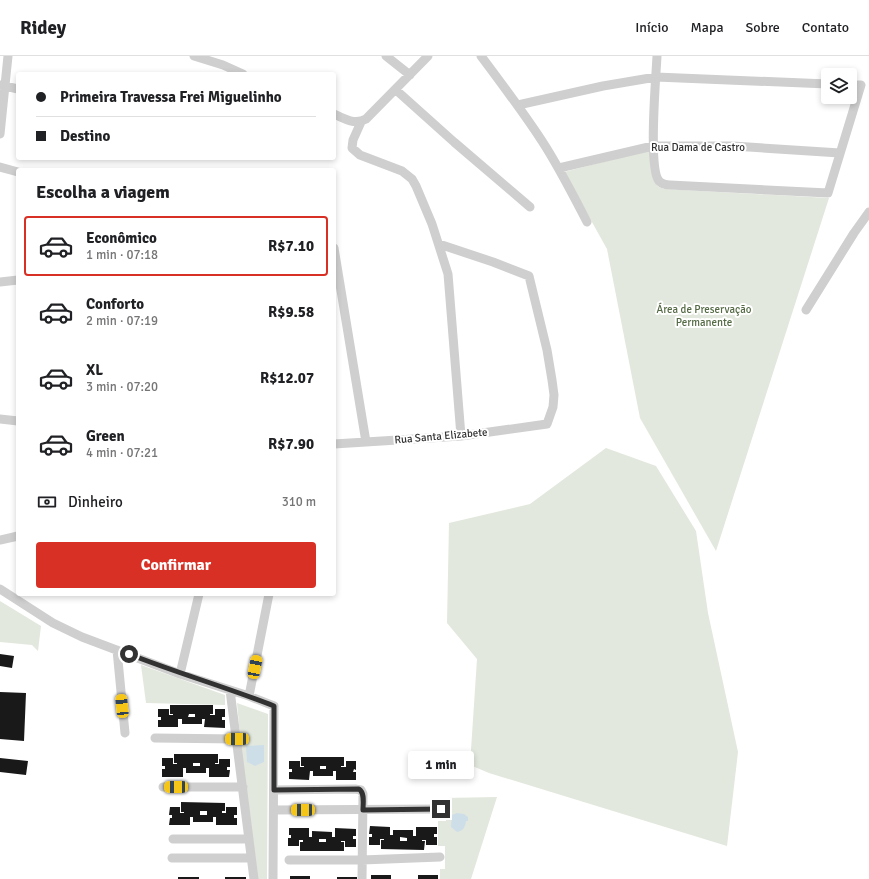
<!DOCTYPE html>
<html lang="pt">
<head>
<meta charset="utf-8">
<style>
	:root { --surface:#fff; --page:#f6f6f6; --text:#202124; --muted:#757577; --line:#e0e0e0; --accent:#d93025 }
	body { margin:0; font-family:Signika,sans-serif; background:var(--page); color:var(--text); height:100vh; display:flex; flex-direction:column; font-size:15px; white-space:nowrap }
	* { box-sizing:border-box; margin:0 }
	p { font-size:13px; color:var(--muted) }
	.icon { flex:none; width:22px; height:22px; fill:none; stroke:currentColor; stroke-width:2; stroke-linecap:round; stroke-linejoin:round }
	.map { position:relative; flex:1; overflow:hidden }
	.drawer { position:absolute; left:16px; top:112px; width:320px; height:428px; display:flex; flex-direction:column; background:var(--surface); border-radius:4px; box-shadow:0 2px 6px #0003 }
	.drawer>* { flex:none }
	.banner { position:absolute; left:16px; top:16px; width:320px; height:88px; border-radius:4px; box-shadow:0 2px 6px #0003; display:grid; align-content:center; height:88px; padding:0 20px; background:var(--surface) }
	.tools { position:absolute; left:821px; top:12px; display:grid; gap:8px }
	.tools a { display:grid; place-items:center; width:36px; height:36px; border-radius:4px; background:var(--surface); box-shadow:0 2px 6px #0003; font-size:20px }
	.end { position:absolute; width:18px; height:18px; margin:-9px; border:5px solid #323232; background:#fff; box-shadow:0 0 0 2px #fff }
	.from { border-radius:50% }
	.bubble { position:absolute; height:28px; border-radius:4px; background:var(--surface); box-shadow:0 2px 6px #0003; font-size:13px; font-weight:700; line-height:28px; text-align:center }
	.car { position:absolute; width:12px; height:24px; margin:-12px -6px; border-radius:5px; box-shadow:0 0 3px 1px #0007; background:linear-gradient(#f5c518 24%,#345 0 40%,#f5c518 0 76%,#345 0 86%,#f5c518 0) }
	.banner b { display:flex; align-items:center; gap:14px; height:38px; font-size:15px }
	.banner b+b { border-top:1px solid var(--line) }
	.banner i { width:10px; height:10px; background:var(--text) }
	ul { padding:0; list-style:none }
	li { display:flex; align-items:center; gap:12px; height:60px; margin:0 8px 6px; padding:0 12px; border:2px solid transparent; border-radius:4px }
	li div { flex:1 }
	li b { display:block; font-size:15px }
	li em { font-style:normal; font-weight:700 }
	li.current { border-color:var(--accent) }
	li>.icon { width:36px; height:36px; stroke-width:1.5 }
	h2 { padding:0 20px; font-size:18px; line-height:48px }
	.pay { display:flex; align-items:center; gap:10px; height:44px; padding:0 20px; font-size:15px }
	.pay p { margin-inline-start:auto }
	.button { display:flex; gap:8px; margin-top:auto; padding:8px 20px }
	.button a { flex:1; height:46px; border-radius:4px; background:var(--accent); color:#fff; font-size:16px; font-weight:700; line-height:46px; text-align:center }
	header { display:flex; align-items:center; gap:24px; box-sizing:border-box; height:56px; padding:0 20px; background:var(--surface); border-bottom:1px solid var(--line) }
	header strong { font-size:19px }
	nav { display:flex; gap:22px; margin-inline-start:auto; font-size:14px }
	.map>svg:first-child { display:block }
</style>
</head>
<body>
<header>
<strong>Ridey</strong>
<nav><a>Início</a><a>Mapa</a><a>Sobre</a><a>Contato</a></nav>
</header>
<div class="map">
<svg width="869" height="823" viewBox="0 0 869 823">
	<rect width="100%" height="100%" fill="#fff"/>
	<path fill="#e2e8dd" d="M650 94 656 128 659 131 664 133 829 142 716 495 640 362 607 193 564 116Z
		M606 392 656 410 696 475 708 557 738 696 727 790 489 717 470 709 477 603 447 567 449 467 530 448Z
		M0 545 41 570 38 595 32 589 0 586Z
		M141 609 225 639V649L146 647Z
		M237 647 268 658 267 823H256L244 722Z
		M497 741 471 823H440V813H445V790H438V765H446L445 742Z"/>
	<path fill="#cedee8" d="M264 689V706L255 710 247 706 246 690Z
		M457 757 464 758 468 761V765H466C465 772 463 775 457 776L451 771 452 759Z"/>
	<path fill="#191919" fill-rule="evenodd" d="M0 598 14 600 12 612 0 610Z
		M0 636 26 637 24 685 0 683Z
		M170 649H213V658H210V659H215V653H225V661H222V664H225V672L204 671 205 663H202V668H182V663H178V671H158V664H161V661H158V653H169V659H173V658H170ZM189 658H195V661H188Z
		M174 698H218V707H215V708H219V703H230V711H227V714H230L229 721H209V712H206V717H186V712H183V721H162V713H165V710H162V702H173V708H177V707H174ZM193 707H200V710H193Z
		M301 701H344V710H341V711H346V705H356V714L354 713 353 716H356V724H336V715H333V720H313V715H310L309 724 289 723V716H292V713H289V705H300V711H304V710H301ZM320 710H326V713H320Z
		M0 702 28 705 26 719 0 716Z
		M181 746 225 747V755H222V757H226V751H237V759H234V762H237V769H216V761H213V766H193V761H190V769H169L170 762H172V759H169L170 751H180V757H184V756H181ZM200 755H207V759H200Z
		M370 770 390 771V779H393V774H413V780H416V771H437V778H434V781H437V789H426V784H422V785H425L424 794 381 793V784H384V783H380V789H369V781H372V778H369ZM400 781 407 782V785H400Z
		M289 772H309V781H312V775L332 776V781H335V772L356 773V780H353V783H356V791H345V785H341V786H344V795H300V786H303V784H299V790H288V782H291V779H289ZM319 783H326V786H319Z
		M371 819H391V823H371Z
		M418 819H438V823H418Z
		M290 820H310V823H290Z
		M178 821H199V823H178Z
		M225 821H246V823H225Z
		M337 821H357V823H337Z"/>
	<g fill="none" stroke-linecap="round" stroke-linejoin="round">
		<path stroke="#cfcfcf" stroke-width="9" d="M194 0 223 9 243 18
			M386 0 410 19
			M481 0C502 28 523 56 542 85 559 111 573 139 587 166
			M657 0C656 21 648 112 659 125 662 128 667 129 670 129L828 137 861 29H850
			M0 29 18 33
			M396 34 454 86 530 151
			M518 49 603 30 656 21 828 28
			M334 58C344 63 355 69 366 63L428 0
			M361 66 353 84 352 92 360 99 402 115 412 123 416 130 432 168 448 218 461 380
			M0 78 8 0
			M0 111 18 116
			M559 112 653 90H733L840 97
			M334 192 366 386
			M0 226 18 224
			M806 254 854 177 869 156
			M0 363 18 365
			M334 388 461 380 547 368 553 351 554 339 552 324 547 294 529 220 493 206 439 188
			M0 484 18 480
			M0 533 53 567 82 581 180 618 249 640 274 650 273 823
			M117 594 125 677
			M180 618 199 538
			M230 634 254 823
			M249 640 269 538
			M155 682 237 683
			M163 731H243
			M274 734 355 733 361 734 363 738 362 823
			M274 754 441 753
			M173 783H248
			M172 802H251
			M289 804H362L440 801"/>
	</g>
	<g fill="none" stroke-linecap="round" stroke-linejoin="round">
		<path stroke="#323232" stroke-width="5" d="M129 598C177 617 226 631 274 650V734L359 733C365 737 363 747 363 754L441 753"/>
	</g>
	<g text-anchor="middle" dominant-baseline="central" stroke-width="4" stroke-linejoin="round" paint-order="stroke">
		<g font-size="11" fill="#323232" stroke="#fff">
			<text x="698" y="91">Rua Dama de Castro</text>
			<text transform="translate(441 380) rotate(-5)">Rua Santa Elizabete</text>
		</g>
		<g font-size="11" fill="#546a44" stroke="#fff">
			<text x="704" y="253">Área de Preservação<tspan x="704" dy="13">Permanente</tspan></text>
		</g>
	</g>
</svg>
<div class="tools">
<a><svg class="icon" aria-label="layers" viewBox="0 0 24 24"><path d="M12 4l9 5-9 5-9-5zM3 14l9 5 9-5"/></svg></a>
</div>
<i class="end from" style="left:129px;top:598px"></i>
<i class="end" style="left:441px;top:753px"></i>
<div class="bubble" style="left:408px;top:695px;width:66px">1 min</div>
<i class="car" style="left:255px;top:611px;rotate:11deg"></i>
<i class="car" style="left:122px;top:650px;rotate:354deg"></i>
<i class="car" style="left:237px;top:683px;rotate:270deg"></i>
<i class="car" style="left:176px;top:731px;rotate:270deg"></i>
<i class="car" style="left:303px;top:754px;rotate:270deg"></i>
<div class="banner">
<b><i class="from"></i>Primeira Travessa Frei Miguelinho</b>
<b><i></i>Destino</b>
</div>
<section class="drawer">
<h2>Escolha a viagem</h2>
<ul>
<li class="current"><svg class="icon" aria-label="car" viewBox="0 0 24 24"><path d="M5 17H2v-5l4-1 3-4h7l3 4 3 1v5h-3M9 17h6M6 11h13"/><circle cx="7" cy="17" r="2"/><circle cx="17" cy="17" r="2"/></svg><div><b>Econômico</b><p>1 min · 07:18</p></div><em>R$7.10</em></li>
<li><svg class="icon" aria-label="car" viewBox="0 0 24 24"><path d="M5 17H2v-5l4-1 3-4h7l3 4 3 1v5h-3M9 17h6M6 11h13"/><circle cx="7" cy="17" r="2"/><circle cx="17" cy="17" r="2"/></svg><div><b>Conforto</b><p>2 min · 07:19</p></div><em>R$9.58</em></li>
<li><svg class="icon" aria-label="car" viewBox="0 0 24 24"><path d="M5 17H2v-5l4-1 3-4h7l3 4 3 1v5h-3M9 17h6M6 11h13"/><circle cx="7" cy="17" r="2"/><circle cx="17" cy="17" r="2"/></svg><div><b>XL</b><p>3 min · 07:20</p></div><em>R$12.07</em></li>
<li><svg class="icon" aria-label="car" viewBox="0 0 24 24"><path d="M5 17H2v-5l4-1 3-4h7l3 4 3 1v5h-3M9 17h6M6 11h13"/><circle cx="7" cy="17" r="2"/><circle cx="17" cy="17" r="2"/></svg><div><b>Green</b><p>4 min · 07:21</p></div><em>R$7.90</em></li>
</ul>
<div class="pay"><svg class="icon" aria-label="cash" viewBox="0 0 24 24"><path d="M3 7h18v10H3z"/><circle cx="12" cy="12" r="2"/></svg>Dinheiro<p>310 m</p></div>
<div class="button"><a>Confirmar</a></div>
</section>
</div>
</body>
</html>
